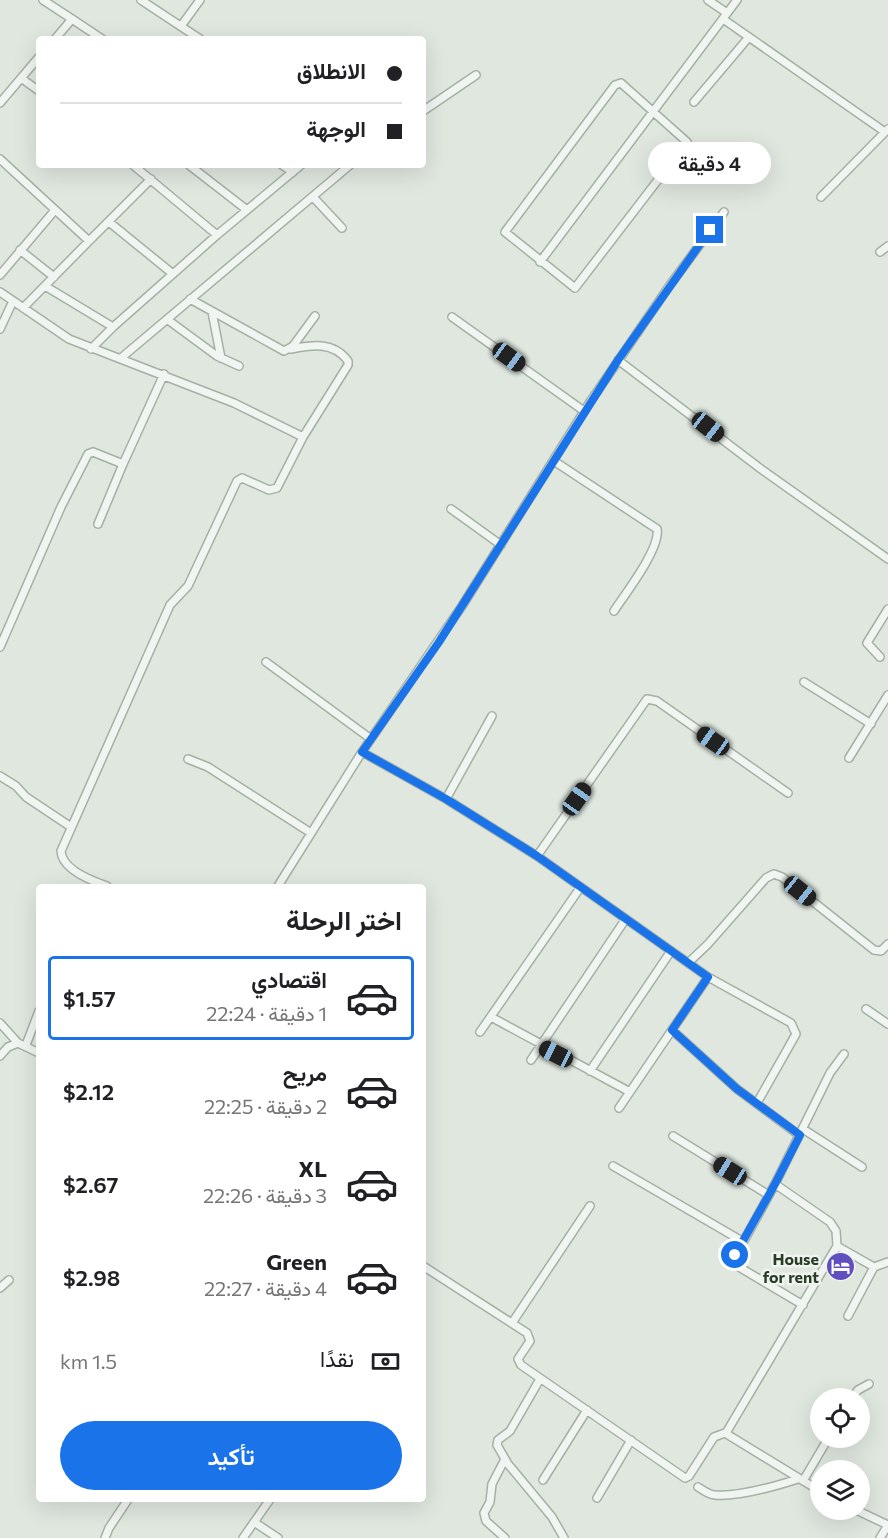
<!DOCTYPE html>
<html lang="ar">
<head>
<meta charset="utf-8">
<style>
	:root { --surface:#fff; --page:#f6f6f6; --text:#202124; --muted:#757577; --line:#e0e0e0; --accent:#1a73e8 }
	body { margin:0; font-family:Commissioner,Vazirmatn,sans-serif; background:var(--page); color:var(--text); direction:rtl; height:100vh; display:flex; flex-direction:column; font-size:22px; white-space:nowrap }
	* { box-sizing:border-box; margin:0 }
	p { font-size:20px; color:var(--muted) }
	.icon { flex:none; width:33px; height:33px; fill:none; stroke:currentColor; stroke-width:2; stroke-linecap:round; stroke-linejoin:round }
	.map { position:relative; flex:1; overflow:hidden; direction:ltr }
	.side { position:absolute; left:36px; top:884px; width:390px; height:618px; display:flex; flex-direction:column; background:var(--surface); border-radius:6px; box-shadow:0 6px 24px #0002; direction:rtl }
	.side>* { flex:none }
	.hud { position:absolute; left:36px; top:36px; width:390px; height:132px; border-radius:6px; box-shadow:0 6px 24px #0002; direction:rtl; display:grid; align-content:center; height:132px; padding:0 24px; background:var(--surface) }
	.controls { position:absolute; left:810px; top:1388px; display:grid; gap:12px }
	.controls a { display:grid; place-items:center; width:60px; height:60px; border-radius:50%; background:var(--surface); box-shadow:0 6px 24px #0002; font-size:30px }
	.end { position:absolute; width:27px; height:27px; margin:-14px; border:8px solid #1a73e8; background:#fff; box-shadow:0 0 0 3px #fff }
	.from { border-radius:50% }
	.bubble { position:absolute; height:42px; border-radius:21px; background:var(--surface); box-shadow:0 6px 24px #0002; font-size:20px; font-weight:600; line-height:42px; text-align:center; direction:rtl }
	.car { position:absolute; width:18px; height:36px; margin:-18px -9px; border-radius:8px; box-shadow:0 0 4px 2px #0007; background:linear-gradient(#222 24%,#8ab4d8 0 40%,#222 0 76%,#8ab4d8 0 86%,#222 0) }
	.hud b { display:flex; align-items:center; gap:21px; height:57px; font-size:22px }
	.hud b+b { border-top:2px solid var(--line) }
	.hud i { width:15px; height:15px; background:var(--text) }
	ul { padding:0; list-style:none }
	li { display:flex; align-items:center; gap:18px; height:84px; margin:0 12px 9px; padding:0 12px; border:3px solid transparent; border-radius:6px }
	li div { flex:1 }
	li b { display:block; font-size:22px }
	li em { font-style:normal; font-weight:600 }
	li.active { border-color:var(--accent) }
	li>.icon { width:54px; height:54px; stroke-width:1.5 }
	h2 { padding:0 24px; font-size:27px; line-height:72px }
	.pay { display:flex; align-items:center; gap:15px; height:66px; padding:0 24px; font-size:22px }
	.pay p { margin-inline-start:auto }
	.primary-button { display:flex; gap:12px; margin-top:auto; padding:12px 24px }
	.primary-button a { flex:1; height:69px; border-radius:36px; background:var(--accent); color:#fff; font-size:24px; font-weight:600; line-height:69px; text-align:center }
	.map>svg:first-child { display:block }
</style>
</head>
<body>
<div class="map">
<svg width="888" height="1538" viewBox="0 0 888 1538">
	<rect width="100%" height="100%" fill="#dfe7df"/>
	<g fill="none" stroke-linecap="round" stroke-linejoin="round">
		<defs>
			<path id="minor" d="M43 0 72 19
				M141 0 200 39
				M708 0 727 13
				M723 19 885 132
				M181 26 200 0
				M55 39 72 19 102 39
				M21 78 39 91
				M621 83 687 142 575 288 505 232 615 85Z
				M694 102 749 37
				M0 103 39 57
				M423 111 476 75
				M0 159 89 241 151 179
				M133 165 217 235
				M189 165 247 210
				M282 165 293 172
				M313 197 342 228
				M821 197 888 129
				M109 222 173 274
				M20 250 54 277
				M880 252 888 246
				M540 262 737 0
				M0 275 55 210
				M45 286 113 327 217 235 301 165
				M0 292 69 339 234 403 303 437
				M190 299 284 351 293 346 315 316
				M23 308 89 241
				M212 312 221 358
				M452 317 584 411
				M168 320 217 356 239 366
				M0 329 13 301
				M91 349 113 327
				M121 358 350 165
				M618 360 761 469 888 559
				M554 461 657 529C661 548 625 594 614 611
				M451 509 501 545
				M98 524 123 464
				M0 647 61 507 88 454 93 452 123 464 164 374
				M880 657 867 643 888 609
				M266 662 371 739
				M804 682 871 724
				M362 752 446 799 537 856 708 977 791 1023 796 1034 757 1103
				M849 758 888 695
				M188 759 208 767 311 833
				M0 776 16 786 26 797 71 827
				M446 799 492 716
				M537 856 647 699 657 701 788 793
				M107 886C92 881 62 870 61 851L170 605 188 586 237 481 242 478 269 490 277 488 303 437 348 365V361C333 341 312 345 291 349
				M278 886 362 752 462 606 590 402 670 285 724 212
				M688 963 708 944 766 878 774 874 782 877 874 950 881 951 888 944
				M866 1009 888 1024
				M491 1017 630 1092
				M0 1023 18 1043
				M672 1030 737 1089 799 1135
				M480 1032 580 888
				M26 1045 39 1011
				M0 1056 8 1047 18 1043 39 1053
				M531 1060 625 920
				M590 1071 671 951
				M619 1108 708 977
				M803 1129 862 1167
				M673 1136 767 1194
				M613 1166 742 1241
				M837 1246 874 1267 888 1262
				M423 1266 527 1333 530 1341 518 1359 521 1365 685 1478 689 1476 714 1437 725 1433 820 1491
				M0 1288 9 1280
				M803 1305 739 1267 734 1259 775 1184 830 1073 844 1054
				M848 1316 874 1267
				M512 1323 590 1206
				M540 1379 510 1431 498 1440 497 1445 508 1464 552 1517 564 1538
				M852 1398 858 1390 869 1384
				M726 1433 837 1246 836 1231 830 1222 775 1184
				M505 1459 492 1484 490 1502 484 1513 486 1521 505 1538
				M543 1480 587 1410
				M803 1481 829 1437
				M698 1487C703 1490 709 1495 715 1495 738 1497 776 1486 798 1479
				M597 1498 631 1440
				M854 1509 888 1525
				M254 1522 278 1538
				M105 1538 109 1528 129 1498
				M243 1538 271 1498
				M880 1538 888 1525"/>
		</defs>
		<use href="#minor" stroke="#a5b0a5" stroke-width="10"/>
		<use href="#minor" stroke="#f1f5f1" stroke-width="7"/>
	</g>
	<g fill="none" stroke-linecap="round" stroke-linejoin="round">
		<path stroke="#1a73e8" stroke-width="8" d="M710 230 618 360 439 642 362 752 446 799 537 856 708 977 672 1030 737 1089 800 1135 775 1184 735 1255"/>
	</g>
	<defs>
		<symbol id="hotel-disc" viewBox="-11 -11 22 22"><circle r="9.5" fill="#614fc0" stroke="#eff4ee"/><path d="M-6-4.5h1.5V1H6V5H4.5V3h-9V5H-6ZM-4 0a1.8 1.8 0 1 1 3.6 0ZM.5 0V-2.5h3Q6-2.5 6 0Z" fill="#fff"/></symbol>
	</defs>
	<g fill-rule="evenodd">
		<use href="#hotel-disc" x="824" y="1250" width="33" height="33"/>
	</g>
	<g text-anchor="middle" dominant-baseline="central" stroke-width="5" stroke-linejoin="round" paint-order="stroke">
		<g font-size="16" font-weight="bold" fill="#2a3c29" stroke="#eff4ee" text-anchor="end">
			<text x="819" y="1258">House<tspan x="819" dy="18">for rent</tspan></text>
		</g>
	</g>
</svg>
<div class="controls">
<a><svg class="icon" aria-label="locate" viewBox="0 0 24 24"><circle cx="12" cy="12" r="6"/><path d="M12 2v4M12 18v4M2 12h4M18 12h4"/></svg></a>
<a><svg class="icon" aria-label="layers" viewBox="0 0 24 24"><path d="M12 4l9 5-9 5-9-5zM3 14l9 5 9-5"/></svg></a>
</div>
<i class="end from" style="left:735px;top:1255px"></i>
<i class="end" style="left:710px;top:230px"></i>
<div class="bubble" style="left:648px;top:142px;width:123px">4 دقيقة</div>
<i class="car" style="left:509px;top:357px;rotate:126deg"></i>
<i class="car" style="left:708px;top:427px;rotate:128deg"></i>
<i class="car" style="left:713px;top:741px;rotate:305deg"></i>
<i class="car" style="left:577px;top:799px;rotate:35deg"></i>
<i class="car" style="left:800px;top:891px;rotate:129deg"></i>
<i class="car" style="left:556px;top:1054px;rotate:297deg"></i>
<i class="car" style="left:730px;top:1171px;rotate:302deg"></i>
<div class="hud">
<b><i class="from"></i>الانطلاق</b>
<b><i></i>الوجهة</b>
</div>
<section class="side">
<h2>اختر الرحلة</h2>
<ul>
<li class="active"><svg class="icon" aria-label="car" viewBox="0 0 24 24"><path d="M5 17H2v-5l4-1 3-4h7l3 4 3 1v5h-3M9 17h6M6 11h13"/><circle cx="7" cy="17" r="2"/><circle cx="17" cy="17" r="2"/></svg><div><b>اقتصادي</b><p>1 دقيقة · 22:24</p></div><em>$1.57</em></li>
<li><svg class="icon" aria-label="car" viewBox="0 0 24 24"><path d="M5 17H2v-5l4-1 3-4h7l3 4 3 1v5h-3M9 17h6M6 11h13"/><circle cx="7" cy="17" r="2"/><circle cx="17" cy="17" r="2"/></svg><div><b>مريح</b><p>2 دقيقة · 22:25</p></div><em>$2.12</em></li>
<li><svg class="icon" aria-label="car" viewBox="0 0 24 24"><path d="M5 17H2v-5l4-1 3-4h7l3 4 3 1v5h-3M9 17h6M6 11h13"/><circle cx="7" cy="17" r="2"/><circle cx="17" cy="17" r="2"/></svg><div><b>XL</b><p>3 دقيقة · 22:26</p></div><em>$2.67</em></li>
<li><svg class="icon" aria-label="car" viewBox="0 0 24 24"><path d="M5 17H2v-5l4-1 3-4h7l3 4 3 1v5h-3M9 17h6M6 11h13"/><circle cx="7" cy="17" r="2"/><circle cx="17" cy="17" r="2"/></svg><div><b>Green</b><p>4 دقيقة · 22:27</p></div><em>$2.98</em></li>
</ul>
<div class="pay"><svg class="icon" aria-label="cash" viewBox="0 0 24 24"><path d="M3 7h18v10H3z"/><circle cx="12" cy="12" r="2"/></svg>نقدًا<p>1.5 km</p></div>
<div class="primary-button"><a>تأكيد</a></div>
</section>
</div>
</body>
</html>
